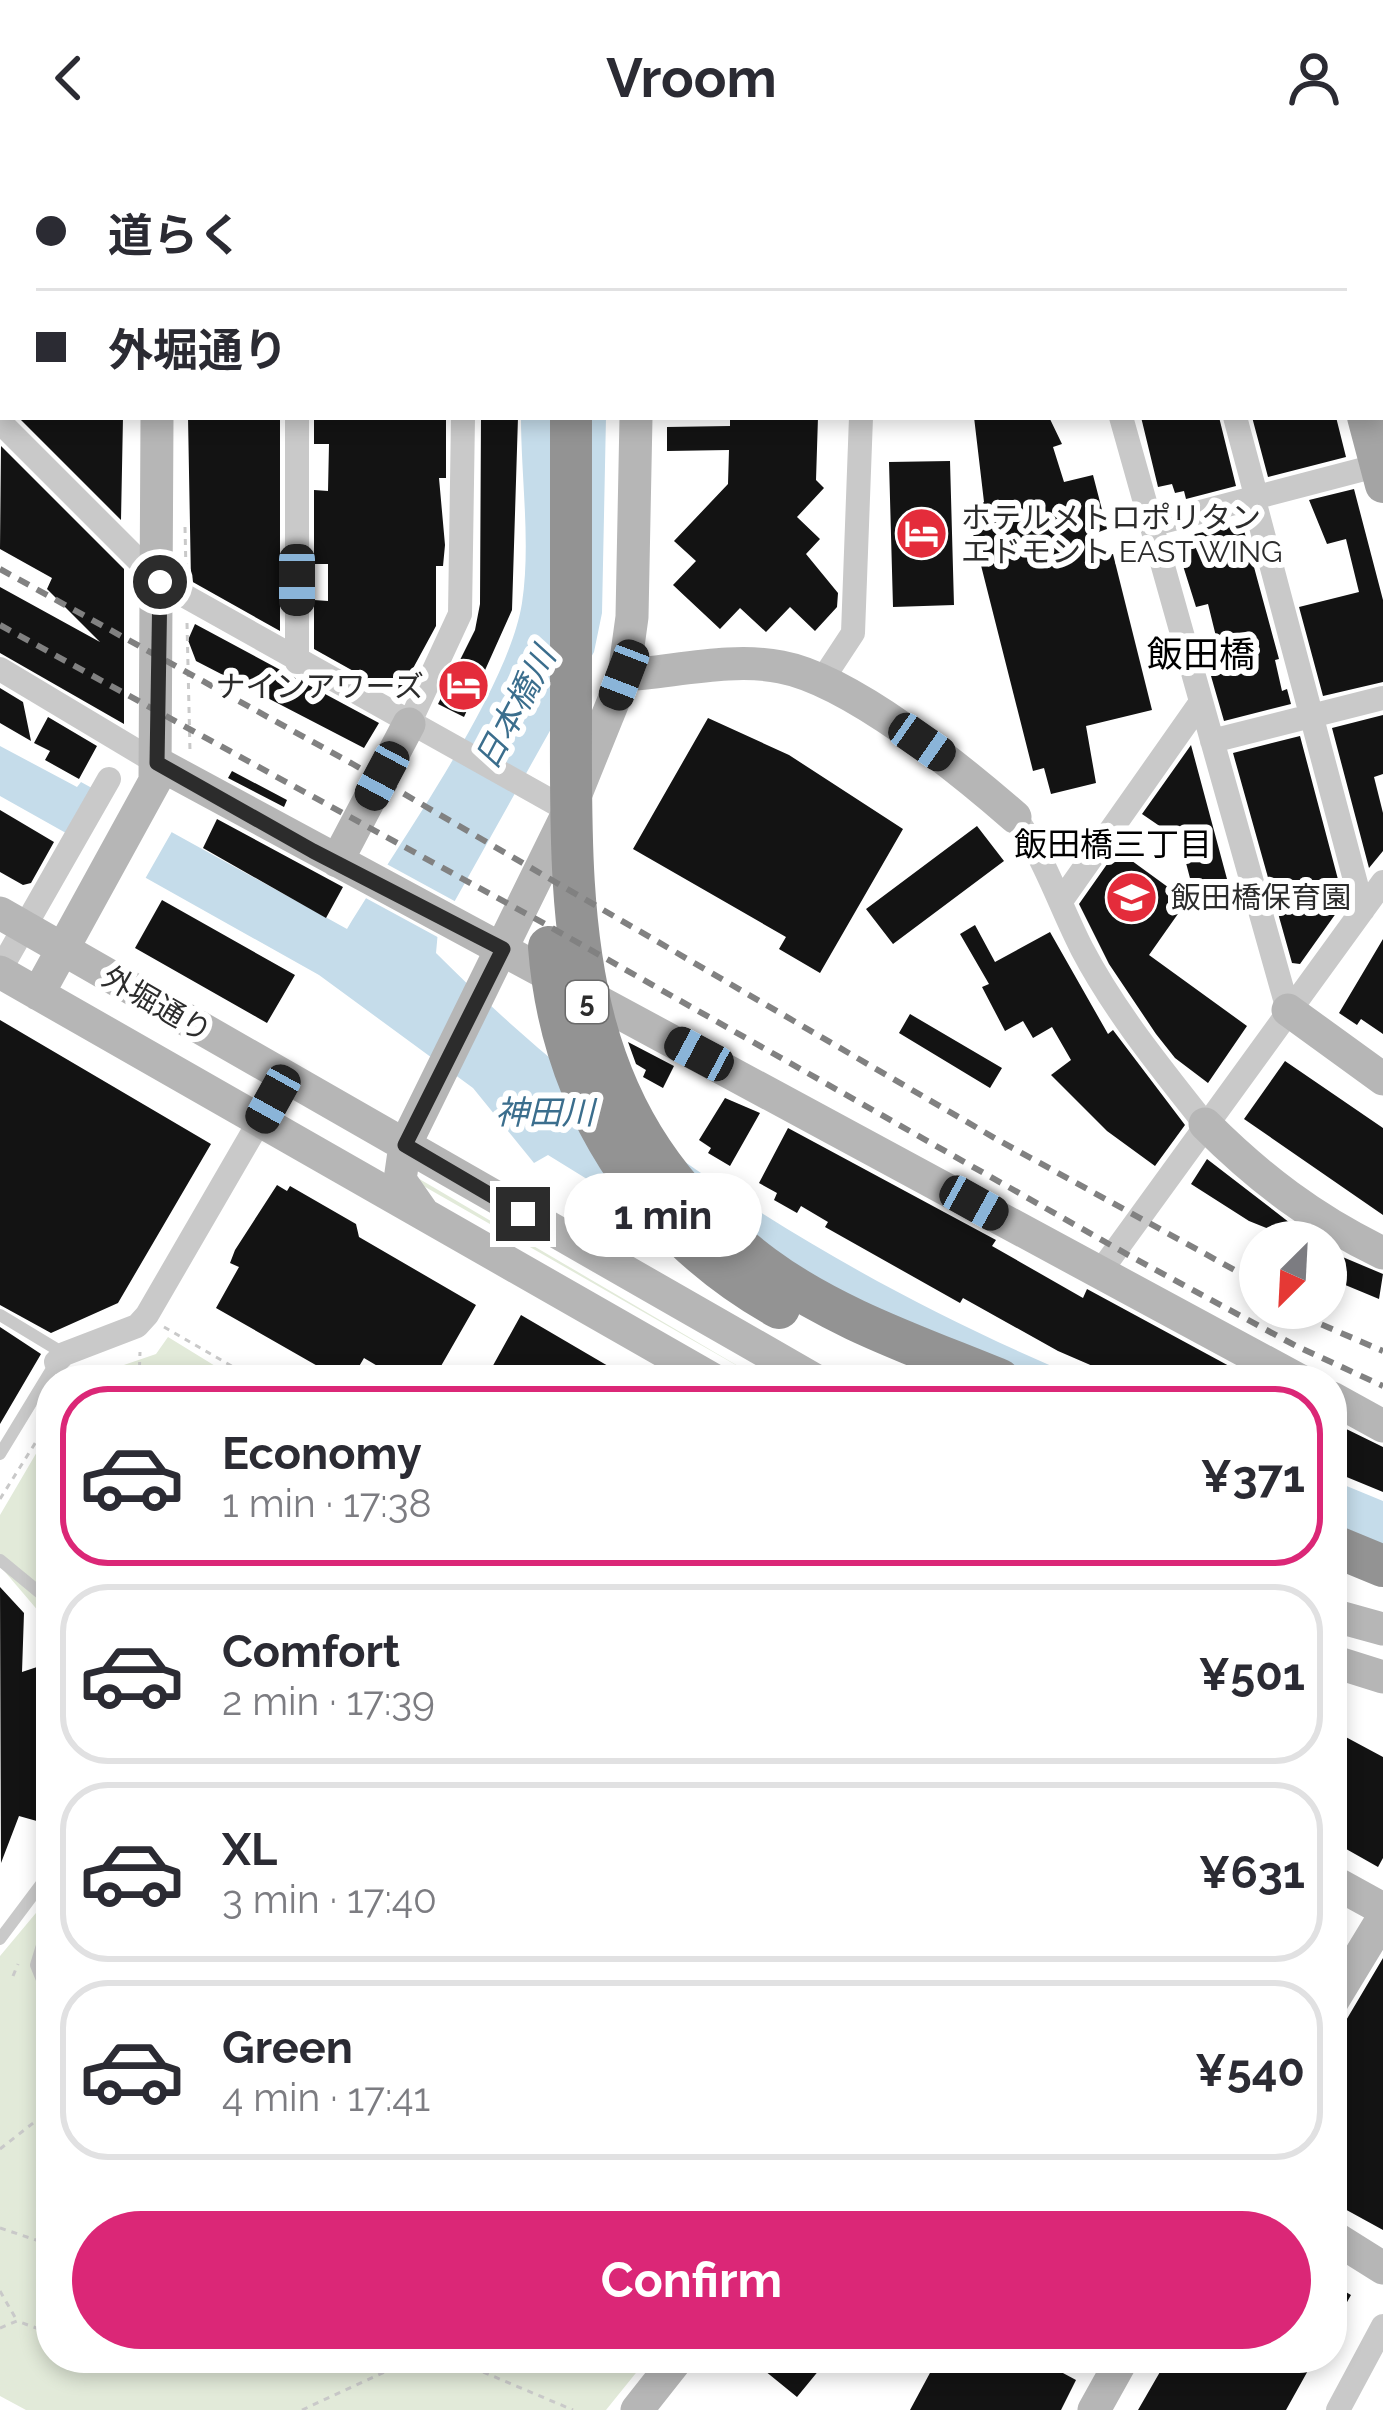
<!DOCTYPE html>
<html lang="en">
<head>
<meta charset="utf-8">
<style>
	:root { --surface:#fff; --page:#f2f2f3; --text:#2b2b33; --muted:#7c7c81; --line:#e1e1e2; --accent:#db2777 }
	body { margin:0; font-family:Raleway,"Noto Sans JP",sans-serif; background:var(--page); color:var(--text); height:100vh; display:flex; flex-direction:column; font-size:45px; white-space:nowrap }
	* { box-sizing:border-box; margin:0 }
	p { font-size:39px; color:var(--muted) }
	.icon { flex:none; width:66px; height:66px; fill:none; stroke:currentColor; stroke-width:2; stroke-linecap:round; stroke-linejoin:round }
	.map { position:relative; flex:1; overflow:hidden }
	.sheet { position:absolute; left:36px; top:1209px; width:1311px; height:1008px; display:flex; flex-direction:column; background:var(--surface); border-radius:48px; box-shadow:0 6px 18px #0003 }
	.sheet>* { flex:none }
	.banner { position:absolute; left:0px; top:0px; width:1383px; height:264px; box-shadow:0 6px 18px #0003; display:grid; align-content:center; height:264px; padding:0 36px; background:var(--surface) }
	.needle { width:78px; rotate:204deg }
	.tools { position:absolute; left:1239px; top:1065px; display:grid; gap:24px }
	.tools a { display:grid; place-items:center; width:108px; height:108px; border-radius:50%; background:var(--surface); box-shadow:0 6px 18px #0003; font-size:60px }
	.end { position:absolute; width:54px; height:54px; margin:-27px; border:15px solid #2c2c2c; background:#fff; box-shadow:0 0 0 6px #fff }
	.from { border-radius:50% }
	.bubble { position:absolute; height:84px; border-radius:42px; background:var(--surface); box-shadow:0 6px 18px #0003; font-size:39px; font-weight:700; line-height:84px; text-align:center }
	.car { position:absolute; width:36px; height:72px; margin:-36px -18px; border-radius:15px; box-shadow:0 0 9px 3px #0007; background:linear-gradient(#222 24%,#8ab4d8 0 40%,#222 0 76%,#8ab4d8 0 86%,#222 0) }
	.banner b { display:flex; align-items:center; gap:42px; height:114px; font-size:45px }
	.banner b+b { border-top:3px solid var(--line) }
	.banner i { width:30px; height:30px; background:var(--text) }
	ul { padding:21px 0 0; list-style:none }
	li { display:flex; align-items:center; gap:36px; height:180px; margin:0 24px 18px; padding:0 12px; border:6px solid var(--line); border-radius:48px }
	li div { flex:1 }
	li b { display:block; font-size:45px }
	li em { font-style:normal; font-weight:700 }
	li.on { border-color:var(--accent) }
	li>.icon { width:108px; height:108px; stroke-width:1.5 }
	.cta { display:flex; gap:24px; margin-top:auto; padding:24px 36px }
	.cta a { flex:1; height:138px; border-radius:72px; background:var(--accent); color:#fff; font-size:48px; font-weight:700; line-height:138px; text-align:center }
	header { display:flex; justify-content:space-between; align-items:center; height:156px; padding:0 36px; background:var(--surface); font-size:54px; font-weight:700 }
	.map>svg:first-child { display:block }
</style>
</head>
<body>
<header><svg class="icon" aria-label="back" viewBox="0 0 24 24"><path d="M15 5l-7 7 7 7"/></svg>Vroom<svg class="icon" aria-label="person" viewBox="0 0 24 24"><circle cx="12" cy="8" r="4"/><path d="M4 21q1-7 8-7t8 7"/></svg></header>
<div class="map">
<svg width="1383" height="2254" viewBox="0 0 1383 2254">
	<rect width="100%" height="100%" fill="#fff"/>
	<path fill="#e2ead9" d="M416 1021 762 1224 413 1024Z
		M168 1181 238 1224H80L156 1198Z
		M51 1272V1470L0 1410V1359Z
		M51 1739V2202H648L606 2254H26L0 2240V1800Z"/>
	<path fill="#c5dcea" d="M521 261H606L602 457 594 496 438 775 436 797C620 982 845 1125 1085 1224H951L710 1099 548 999 534 1007 473 932 319 819 0 640V590L77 631 81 626 347 773C396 691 508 536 522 447 531 388 521 321 521 261Z
		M1332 1324 1383 1345V1412L1332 1391Z"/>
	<path fill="#fff" d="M112 638 174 672 141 730 81 695Z
		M381 705 460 748 443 784 362 740Z"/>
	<path fill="#131313" d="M18 261H123L121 364Z
		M188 261H280V475L191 425Z
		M314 261H446V322H439L445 389 443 410H436V470L398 540 314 493V444L328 445V408H314V334L328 335 329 288H314Z
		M481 261H518L512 454 464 561 438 548 475 474 480 448Z
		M730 261H818L816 324 824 332 797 361 820 383 806 398 838 437 837 451 815 475 790 451 766 476 740 452 720 473 673 429 696 405 674 385 728 328 729 294 667 295V271L730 270Z
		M974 261H1049L1062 288 1053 291 1064 326 1093 319 1107 373 1096 377 1102 400 1113 398 1152 554 1086 570 1096 627 1051 638 1044 612 1033 615 966 350 984 346Z
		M1141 261H1219L1236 330 1186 343 1184 335 1175 337 1172 328 1158 331Z
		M1252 261H1336L1346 301 1268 321Z
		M1 290 124 413V568L0 497V431L100 486 47 433 52 422 0 393Z
		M950 305 954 449 893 451 889 306Z
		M1354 333 1383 444V526L1323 540 1299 451 1359 436 1346 383 1327 388 1309 344Z
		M1242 367 1279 503 1275 504 1282 535 1287 533 1291 548 1224 565 1211 520 1225 517 1208 448 1196 451 1179 397 1195 378Z
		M195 468 379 567 364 592 196 505 188 484Z
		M0 532 23 546 31 585 0 567Z
		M1383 559V618L1374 621 1383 657V695L1369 712 1332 572Z
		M48 561 97 590 79 623 45 604 50 595 34 587Z
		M708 562 789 599 903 673 820 817 779 793 786 781 633 693Z
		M1300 580 1344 746 1300 808 1292 807 1233 597Z
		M1191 589 1234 749 1208 757 1197 749 1180 684 1142 658Z
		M232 615 287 644 284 651 228 622Z
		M0 654 54 686 31 727 23 729 0 716Z
		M217 663 343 731 326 762 203 692Z
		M977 670 1004 705 893 788 866 753Z
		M1117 694 1187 745 1149 799 1247 870 1208 927 1175 902 1156 878 1109 808 1079 748Z
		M162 744 295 819 267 867 135 792Z
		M975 769 995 806 1050 776 1108 878 1113 874 1185 969 1155 1010 1107 975 1051 919 1071 904 1052 871 1033 882 1023 865 1005 875 982 831 989 828 960 778Z
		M1383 783V878L1361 863 1357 869 1339 857Z
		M910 858 1002 912 990 932 899 877Z
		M0 864 211 988 118 1147 51 1177 0 1149Z
		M628 886 674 910 663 932 643 921 646 914 636 908Z
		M1285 905 1383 972V1059L1244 963Z
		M725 942 760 957 730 1010 708 997 711 992 699 984Z
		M788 972 996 1084 992 1090 1083 1142 1087 1133 1255 1224H1125L1058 1195 963 1142 960 1147 825 1071 828 1066 801 1050 797 1057 774 1044 777 1037 759 1027Z
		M1207 1003 1290 1067 1281 1078 1249 1065 1191 1028Z
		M277 1029 287 1035 290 1030 356 1068 359 1081 476 1149 433 1224H401L364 1202 351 1224H342L216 1152 239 1111 230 1107 235 1094Z
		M1326 1094 1383 1118 1379 1143 1326 1121Z
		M521 1159 632 1224H485Z
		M0 1171 41 1198 0 1268Z
		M1332 1266 1383 1291V1336L1332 1315Z
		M0 1431 24 1457 22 1516 40 1510 51 1515V1669L19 1660 1 1707Z
		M1342 1579 1383 1601V1702L1378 1711 1332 1685V1600Z
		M1383 1802V2074L1332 2046V1981L1341 1965 1332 1960V1888Z
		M1332 2128 1351 2139 1332 2173Z
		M749 2202H829L797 2241Z
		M938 2202H1035L1076 2224 1061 2254H910Z
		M1168 2202H1315L1286 2254H1138Z"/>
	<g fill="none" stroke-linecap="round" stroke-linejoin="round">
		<path stroke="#c9c9c9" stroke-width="3" stroke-dasharray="6 6" stroke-linecap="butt" d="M185 371 186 415
			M187 467 190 595
			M164 1171 256 1224
			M139 1224 140 1196
			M0 1343 51 1262
			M51 1358 39 1387 51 1409
			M13 1820 18 1808
			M0 1993 51 1953
			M0 2072 51 2089
			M0 2135 16 2163
			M0 2172 17 2165 39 2173 51 2170
			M152 2202 169 2212 181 2202
			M450 2202 573 2254
			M302 2254 415 2202"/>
		<path stroke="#c9c9c9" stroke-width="12" d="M381 0V3
			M1380 73H1383
			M0 1159 63 1197
			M0 1298 56 1206
			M0 1404 51 1446
			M51 1760 36 1809 51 1846
			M0 1783 45 1723 50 1689"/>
		<path stroke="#c9c9c9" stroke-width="24" d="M463 0V3
			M1048 0 1049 3
			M1168 0 1169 3
			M54 3V0
			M894 3V0
			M0 91H3
			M0 228 3 229
			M297 261V506
			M1121 261 1288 854
			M1235 261 1257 343
			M0 266 160 426 569 655
			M1254 344 1363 754
			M1151 369 1383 308
			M830 512 853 477 861 261
			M0 513 157 607
			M409 568 460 458 463 261
			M1212 585 1383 542
			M1015 661C1045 702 1059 748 1082 793 1115 856 1161 912 1205 968
			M1061 745 1201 546
			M0 814 109 623
			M1100 1116 1383 726
			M56 1206 64 1198 137 1170 147 1159 285 921
			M1338 2254 1383 2170"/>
		<path stroke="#b6b6b6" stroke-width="33" d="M157 0V3
			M634 1 717 3
			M624 519C673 516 732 501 781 511 851 524 961 614 1015 661
			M157 607 1299 1224
			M337 705 409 568
			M0 757 815 1224
			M0 816 714 1224
			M38 838 155 625 157 261
			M1288 854 1383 923
			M1205 968C1259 1022 1314 1064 1383 1097
			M423 1057 400 1024 405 989 569 655 624 519 632 461 636 261
			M1332 1242 1383 1270
			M1332 1459 1383 1473
			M1332 1505 1383 1521
			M1332 1725 1383 1753
			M1332 1846 1383 1762
			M1332 2080 1383 2112
			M637 2254 678 2202
			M1094 2254 1123 2202"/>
		<path stroke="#a4a4a4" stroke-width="36" d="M1298 0 1299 3
			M1332 0 1333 3
			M1380 202 1383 215
			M1365 261 1383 329"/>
		<path stroke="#939393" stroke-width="42" d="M572 3V0
			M571 261C571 364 571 467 571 570 570 786 572 967 763 1110 833 1162 920 1191 1000 1224
			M549 791C561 946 644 1076 779 1152
			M1332 1389 1383 1410"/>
		<path stroke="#818181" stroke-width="6" stroke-dasharray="12 9" stroke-linecap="butt" d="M0 413 351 607 998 984 1260 1128
			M0 469 545 768 1130 1100 1296 1190 1383 1230
			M1283 1152 1383 1195"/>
	</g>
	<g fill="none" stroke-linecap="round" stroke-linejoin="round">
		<path stroke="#2c2c2c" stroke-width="15" d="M160 426 157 607 313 695 503 793 405 989 523 1058"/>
	</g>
	<defs>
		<symbol id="hotel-disc" viewBox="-11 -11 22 22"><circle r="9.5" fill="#e42c3b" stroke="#fff"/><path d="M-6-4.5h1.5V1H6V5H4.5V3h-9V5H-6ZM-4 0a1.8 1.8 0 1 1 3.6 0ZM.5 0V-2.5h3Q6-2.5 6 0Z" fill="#fff"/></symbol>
		<symbol id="school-disc" viewBox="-11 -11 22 22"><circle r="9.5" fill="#e42c3b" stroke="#fff"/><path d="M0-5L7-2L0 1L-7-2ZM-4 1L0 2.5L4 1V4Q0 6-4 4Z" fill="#fff"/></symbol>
	</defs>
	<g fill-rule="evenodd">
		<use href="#hotel-disc" x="892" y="348" width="59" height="59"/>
		<use href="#hotel-disc" x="434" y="500" width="59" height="59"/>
		<use href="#school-disc" x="1102" y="712" width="59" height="59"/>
	</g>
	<g text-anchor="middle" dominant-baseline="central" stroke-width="12" stroke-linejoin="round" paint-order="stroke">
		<rect fill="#fff" stroke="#6b6b6b" stroke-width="3" x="566" y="825" width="42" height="42" rx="9"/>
		<g font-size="27" font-weight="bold" fill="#2c2c2c">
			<text x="587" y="846">5</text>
		</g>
		<g font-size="30" fill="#2c2c2c" stroke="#fff" text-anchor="start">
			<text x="961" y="361">ホテルメトロポリタン<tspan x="961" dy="34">エドモント EAST WING</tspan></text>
			<text x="424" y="530" text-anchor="end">ナインアワーズ</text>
			<text x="1171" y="741">飯田橋保育園</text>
		</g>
		<g font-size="30" fill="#2c2c2c" stroke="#fff">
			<text transform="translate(157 848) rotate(30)">外堀通り</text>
		</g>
		<g font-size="33" font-style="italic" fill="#3b6e8d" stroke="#fff">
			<text transform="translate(515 552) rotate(-62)">日本橋川</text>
			<text x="545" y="956">神田川</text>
		</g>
		<g font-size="33" fill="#000" stroke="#fff">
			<text x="1113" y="688">飯田橋三丁目</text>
		</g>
		<g font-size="36" fill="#000" stroke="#fff">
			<text x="1201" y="498">飯田橋</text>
		</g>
	</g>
</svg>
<div class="tools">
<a><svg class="needle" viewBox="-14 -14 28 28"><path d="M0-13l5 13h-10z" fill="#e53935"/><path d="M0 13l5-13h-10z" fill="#7c7c81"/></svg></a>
</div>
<i class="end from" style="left:160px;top:426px"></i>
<i class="end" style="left:523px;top:1058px"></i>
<div class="bubble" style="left:564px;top:1017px;width:198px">1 min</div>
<i class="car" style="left:297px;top:424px;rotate:180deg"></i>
<i class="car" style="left:624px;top:519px;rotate:201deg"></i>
<i class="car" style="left:922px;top:586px;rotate:125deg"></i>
<i class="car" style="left:382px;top:620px;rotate:208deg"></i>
<i class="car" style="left:699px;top:898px;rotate:298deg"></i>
<i class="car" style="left:273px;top:943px;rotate:209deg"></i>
<i class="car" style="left:974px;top:1047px;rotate:119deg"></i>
<div class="banner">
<b><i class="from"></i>道らく</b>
<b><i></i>外堀通り</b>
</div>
<section class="sheet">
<ul>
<li class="on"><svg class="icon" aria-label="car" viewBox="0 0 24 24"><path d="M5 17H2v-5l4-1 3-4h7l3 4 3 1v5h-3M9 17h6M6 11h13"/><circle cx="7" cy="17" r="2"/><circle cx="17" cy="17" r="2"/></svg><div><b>Economy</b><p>1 min · 17:38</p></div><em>¥371</em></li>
<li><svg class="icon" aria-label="car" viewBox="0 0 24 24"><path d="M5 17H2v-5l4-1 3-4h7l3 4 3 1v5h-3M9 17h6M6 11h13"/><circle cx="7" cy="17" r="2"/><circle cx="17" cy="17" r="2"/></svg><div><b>Comfort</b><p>2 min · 17:39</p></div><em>¥501</em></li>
<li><svg class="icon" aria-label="car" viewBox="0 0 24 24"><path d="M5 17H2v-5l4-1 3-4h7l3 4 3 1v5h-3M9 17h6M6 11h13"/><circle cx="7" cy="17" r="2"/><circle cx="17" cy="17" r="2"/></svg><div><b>XL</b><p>3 min · 17:40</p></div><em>¥631</em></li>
<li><svg class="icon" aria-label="car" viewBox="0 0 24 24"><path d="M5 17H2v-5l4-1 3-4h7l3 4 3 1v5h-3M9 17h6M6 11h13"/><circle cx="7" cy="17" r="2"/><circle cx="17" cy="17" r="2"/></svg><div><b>Green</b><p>4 min · 17:41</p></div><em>¥540</em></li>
</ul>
<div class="cta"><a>Confirm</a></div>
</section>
</div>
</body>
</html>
